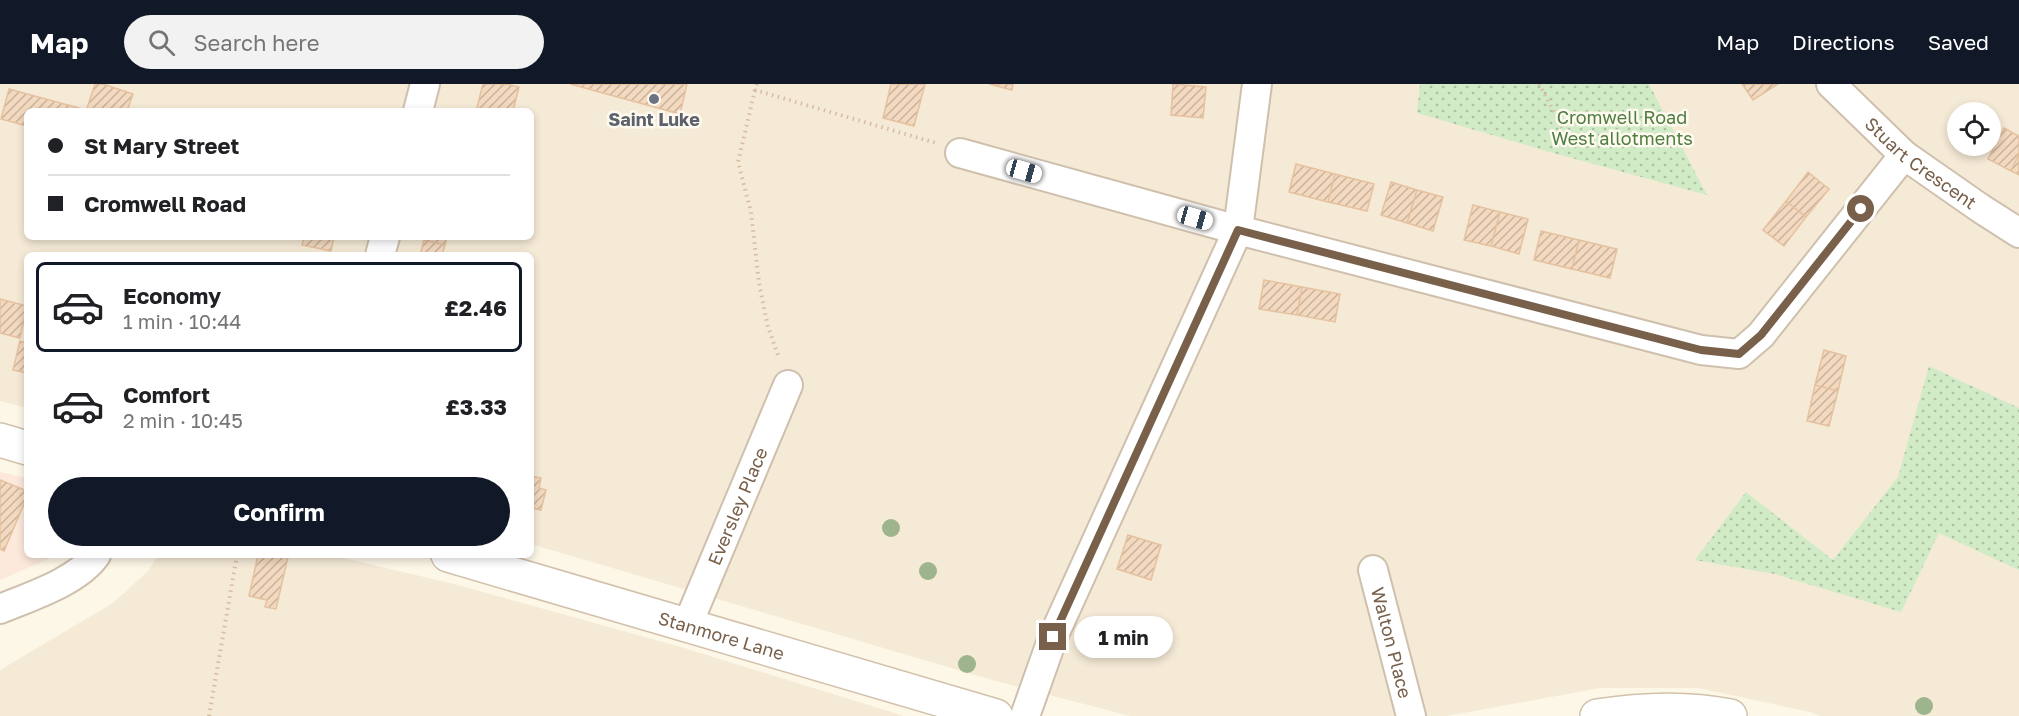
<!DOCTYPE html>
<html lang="en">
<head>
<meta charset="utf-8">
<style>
	:root { --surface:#fff; --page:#f2f2f2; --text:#202124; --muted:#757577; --line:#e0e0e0; --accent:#111827 }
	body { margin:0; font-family:"Golos Text",sans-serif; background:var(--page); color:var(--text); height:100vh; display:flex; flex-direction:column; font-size:22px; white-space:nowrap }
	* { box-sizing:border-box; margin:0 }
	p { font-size:20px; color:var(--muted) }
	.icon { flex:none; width:33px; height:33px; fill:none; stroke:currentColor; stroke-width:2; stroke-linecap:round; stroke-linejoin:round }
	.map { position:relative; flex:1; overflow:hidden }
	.drawer { position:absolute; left:24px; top:168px; width:510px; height:306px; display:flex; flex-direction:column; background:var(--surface); border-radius:9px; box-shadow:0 3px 9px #0003 }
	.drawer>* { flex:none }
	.top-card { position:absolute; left:24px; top:24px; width:510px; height:132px; border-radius:9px; box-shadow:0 3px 9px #0003; display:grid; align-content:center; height:132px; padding:0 24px; background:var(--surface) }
	.tools { position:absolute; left:1947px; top:18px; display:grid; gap:12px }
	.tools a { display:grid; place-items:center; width:54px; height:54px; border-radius:50%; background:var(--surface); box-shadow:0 3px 9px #0003; font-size:30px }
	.end { position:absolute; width:27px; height:27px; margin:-14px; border:8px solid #78604b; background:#fff; box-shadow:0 0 0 3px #fff }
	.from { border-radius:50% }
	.bubble { position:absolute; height:42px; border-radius:21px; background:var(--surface); box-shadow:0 3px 9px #0003; font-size:20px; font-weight:700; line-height:42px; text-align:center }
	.car { position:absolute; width:18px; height:36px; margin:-18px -9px; border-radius:8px; box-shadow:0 0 4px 2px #0007; background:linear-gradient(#fff 24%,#345 0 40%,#fff 0 76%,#345 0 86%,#fff 0) }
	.top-card b { display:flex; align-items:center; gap:21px; height:57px; font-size:22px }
	.top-card b+b { border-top:2px solid var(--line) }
	.top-card i { width:15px; height:15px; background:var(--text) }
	ul { padding:10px 0 0; list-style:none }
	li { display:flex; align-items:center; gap:18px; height:90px; margin:0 12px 9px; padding:0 12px; border:3px solid transparent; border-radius:9px }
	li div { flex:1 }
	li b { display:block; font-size:22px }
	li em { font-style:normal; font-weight:700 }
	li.on { border-color:var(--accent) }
	li>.icon { width:54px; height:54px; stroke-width:1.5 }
	.primary-button { display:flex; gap:12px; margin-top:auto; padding:12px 24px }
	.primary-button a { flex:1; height:69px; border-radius:36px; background:var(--accent); color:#fff; font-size:24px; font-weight:700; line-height:69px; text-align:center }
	header { display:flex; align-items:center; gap:36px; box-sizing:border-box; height:84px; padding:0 30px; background:var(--accent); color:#fff }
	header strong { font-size:28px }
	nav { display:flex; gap:33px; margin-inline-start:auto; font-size:21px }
	.search { width:420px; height:54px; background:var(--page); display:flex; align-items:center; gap:15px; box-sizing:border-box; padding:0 21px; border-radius:33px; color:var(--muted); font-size:22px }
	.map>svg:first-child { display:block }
</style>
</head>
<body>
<header>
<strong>Map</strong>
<div class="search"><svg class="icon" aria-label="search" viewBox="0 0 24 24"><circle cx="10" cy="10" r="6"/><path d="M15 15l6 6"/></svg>Search here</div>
<nav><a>Map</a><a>Directions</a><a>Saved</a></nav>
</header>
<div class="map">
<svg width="2019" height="632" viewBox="0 0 2019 632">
	<defs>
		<pattern id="grass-dots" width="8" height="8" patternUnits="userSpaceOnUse" patternTransform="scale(1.5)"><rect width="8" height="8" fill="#d1ebc6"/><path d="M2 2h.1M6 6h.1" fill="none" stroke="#aec2a3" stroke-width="1.8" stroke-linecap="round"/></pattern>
		<pattern id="building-hatch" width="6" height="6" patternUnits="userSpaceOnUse" patternTransform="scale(1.5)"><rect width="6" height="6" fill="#f3d9bf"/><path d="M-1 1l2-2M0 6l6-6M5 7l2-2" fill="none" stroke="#cab39d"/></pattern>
	</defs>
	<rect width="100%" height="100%" fill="#fdf7e8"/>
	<path fill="#f5ead6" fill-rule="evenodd" d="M0 0H2019V632H1820L1810 628 1698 604H1600L1447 632H1130L992 596 531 460V171H27V324L0 317ZM27 27H531V153H27ZM1958 28H1990V62H1958Z
		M158 471H331L454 500 681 563 904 632H0V586L113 519 149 486Z"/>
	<path fill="#fde9dc" d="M0 388 27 394V471H58L0 496Z"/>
	<path fill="url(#grass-dots)" d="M1420 0H1649L1707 111 1546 67 1417 29Z
		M1929 282 2019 324V486L1939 449 1901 528 1775 490 1695 476 1746 408 1833 476 1898 393Z"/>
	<path fill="url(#building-hatch)" stroke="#e6c19f" stroke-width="1.5" d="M95 0H103L133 10 127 27H96L87 24Z
		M483 0H506L519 3 513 27H476Z
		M570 0H687L680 30Z
		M891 0H925L914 42 883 34Z
		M989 0H1013L1012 6Z
		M1173 0 1206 3 1203 34 1171 31Z
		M1742 0H1778L1753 16Z
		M9 5 79 24 78 27H27V42L1 35Z
		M2004 44 2019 52V70L2011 87 1988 75Z
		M2019 70V91L2011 87Z
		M1296 80 1335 90 1328 118 1289 108Z
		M1808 88 1829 105 1806 133 1786 117Z
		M1335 90 1374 100 1367 127 1328 118Z
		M1391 98 1417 106 1407 139 1381 131Z
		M1417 106 1443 113 1433 147 1407 139Z
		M1786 117 1806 133 1784 162 1763 146Z
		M1473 121 1500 128 1491 162 1464 156Z
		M1500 128 1528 135 1519 170 1491 162Z
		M1541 147 1579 156 1572 185 1534 176Z
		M304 153H334L331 167 302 161Z
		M425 153H447L445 161 424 156Z
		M424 156 445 161 442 171H420Z
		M1579 156 1617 165 1610 194 1572 185Z
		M1264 196 1302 203 1297 231 1259 225Z
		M1302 203 1340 210 1335 238 1297 231Z
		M0 215 27 222 20 254 0 249Z
		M20 257 27 259V289L13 286Z
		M1824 266 1846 272 1838 307 1815 301Z
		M1815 301 1838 307 1829 342 1807 337Z
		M531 392 541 394 539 404 546 406 541 426 531 424Z
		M0 396 27 407V413L4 467 0 465Z
		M1128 451 1161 461 1151 496 1117 485Z
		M258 471 288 473 276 525 265 523 267 516 249 512Z"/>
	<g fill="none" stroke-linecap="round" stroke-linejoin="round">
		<defs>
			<g id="street">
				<path id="s1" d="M1831 0 1904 71 1980 124 2019 149"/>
				<path d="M418 27 425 0"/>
				<path d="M960 69 1238 146 1701 266 1739 270 1761 251 1904 71"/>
				<path d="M380 171 385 153"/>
				<path id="s2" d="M1373 486 1411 632"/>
				<path d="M0 525C29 513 77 498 96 471"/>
				<path id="s3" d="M687 542 788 301"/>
				<path d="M1025 632 1053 553 1238 146 1257 0"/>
			</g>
			<g id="secondary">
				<path d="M0 356 27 364"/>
				<path id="s4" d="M448 471 996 632"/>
				<path d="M1597 632C1642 625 1685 623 1730 632"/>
			</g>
		</defs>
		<use href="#street" stroke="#cfc0ad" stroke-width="32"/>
		<use href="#secondary" stroke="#d2c1ab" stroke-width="36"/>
		<path stroke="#d8bca2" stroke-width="4" stroke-dasharray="1.5 4.5" stroke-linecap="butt" d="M757 0 755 6 936 59
			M1539 0 1565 48
			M755 6 738 78 751 128 759 199 768 243 779 274
			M209 632 237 471"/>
		<use href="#street" stroke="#fff" stroke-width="28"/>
		<use href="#secondary" stroke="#fff" stroke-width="33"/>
	</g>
	<g fill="#9db48d">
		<circle cx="891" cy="444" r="9"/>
		<circle cx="928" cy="487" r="9"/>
		<circle cx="967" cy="580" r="9"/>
		<circle cx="1924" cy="622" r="9"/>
	</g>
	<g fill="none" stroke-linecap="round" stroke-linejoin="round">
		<path stroke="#78604b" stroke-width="8" d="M1053 553 1238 146 1701 266 1739 270 1761 251 1861 125"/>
	</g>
	<circle fill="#6b7280" stroke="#fffaef" stroke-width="2" cx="654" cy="15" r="6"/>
	<g text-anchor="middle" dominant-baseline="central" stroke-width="5" stroke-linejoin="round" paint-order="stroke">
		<g font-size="18" fill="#4e7e42" stroke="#fffaef">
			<text x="1622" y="33">Cromwell Road<tspan x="1622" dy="21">West allotments</tspan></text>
		</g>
		<g font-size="18" font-weight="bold" fill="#5b616d" stroke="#fffaef">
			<text x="654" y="35">Saint Luke</text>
		</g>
		<g font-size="18" fill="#78604b" stroke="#fffaef">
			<text stroke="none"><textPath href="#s1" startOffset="120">Stuart Crescent</textPath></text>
			<text stroke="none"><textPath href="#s3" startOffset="130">Eversley Place</textPath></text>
			<text stroke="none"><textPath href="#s4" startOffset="285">Stanmore Lane</textPath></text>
			<text stroke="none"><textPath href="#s2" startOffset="75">Walton Place</textPath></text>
		</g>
	</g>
</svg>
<div class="tools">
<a><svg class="icon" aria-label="locate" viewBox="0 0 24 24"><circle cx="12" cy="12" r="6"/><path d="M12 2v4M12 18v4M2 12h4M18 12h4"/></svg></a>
</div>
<i class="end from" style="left:1861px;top:125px"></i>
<i class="end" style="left:1053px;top:553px"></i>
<div class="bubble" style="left:1074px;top:532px;width:99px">1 min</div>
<i class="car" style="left:1024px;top:87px;rotate:106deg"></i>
<i class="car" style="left:1195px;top:134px;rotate:106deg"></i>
<div class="top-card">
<b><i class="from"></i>St Mary Street</b>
<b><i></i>Cromwell Road</b>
</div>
<section class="drawer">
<ul>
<li class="on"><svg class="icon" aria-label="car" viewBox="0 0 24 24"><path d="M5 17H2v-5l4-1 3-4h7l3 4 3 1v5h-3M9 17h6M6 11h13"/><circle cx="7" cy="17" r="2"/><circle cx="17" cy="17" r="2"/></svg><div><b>Economy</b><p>1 min · 10:44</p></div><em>£2.46</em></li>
<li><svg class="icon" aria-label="car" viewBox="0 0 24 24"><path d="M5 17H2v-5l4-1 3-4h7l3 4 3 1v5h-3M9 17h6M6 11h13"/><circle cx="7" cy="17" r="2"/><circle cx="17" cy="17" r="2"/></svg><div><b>Comfort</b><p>2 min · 10:45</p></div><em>£3.33</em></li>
</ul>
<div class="primary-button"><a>Confirm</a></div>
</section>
</div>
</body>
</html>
